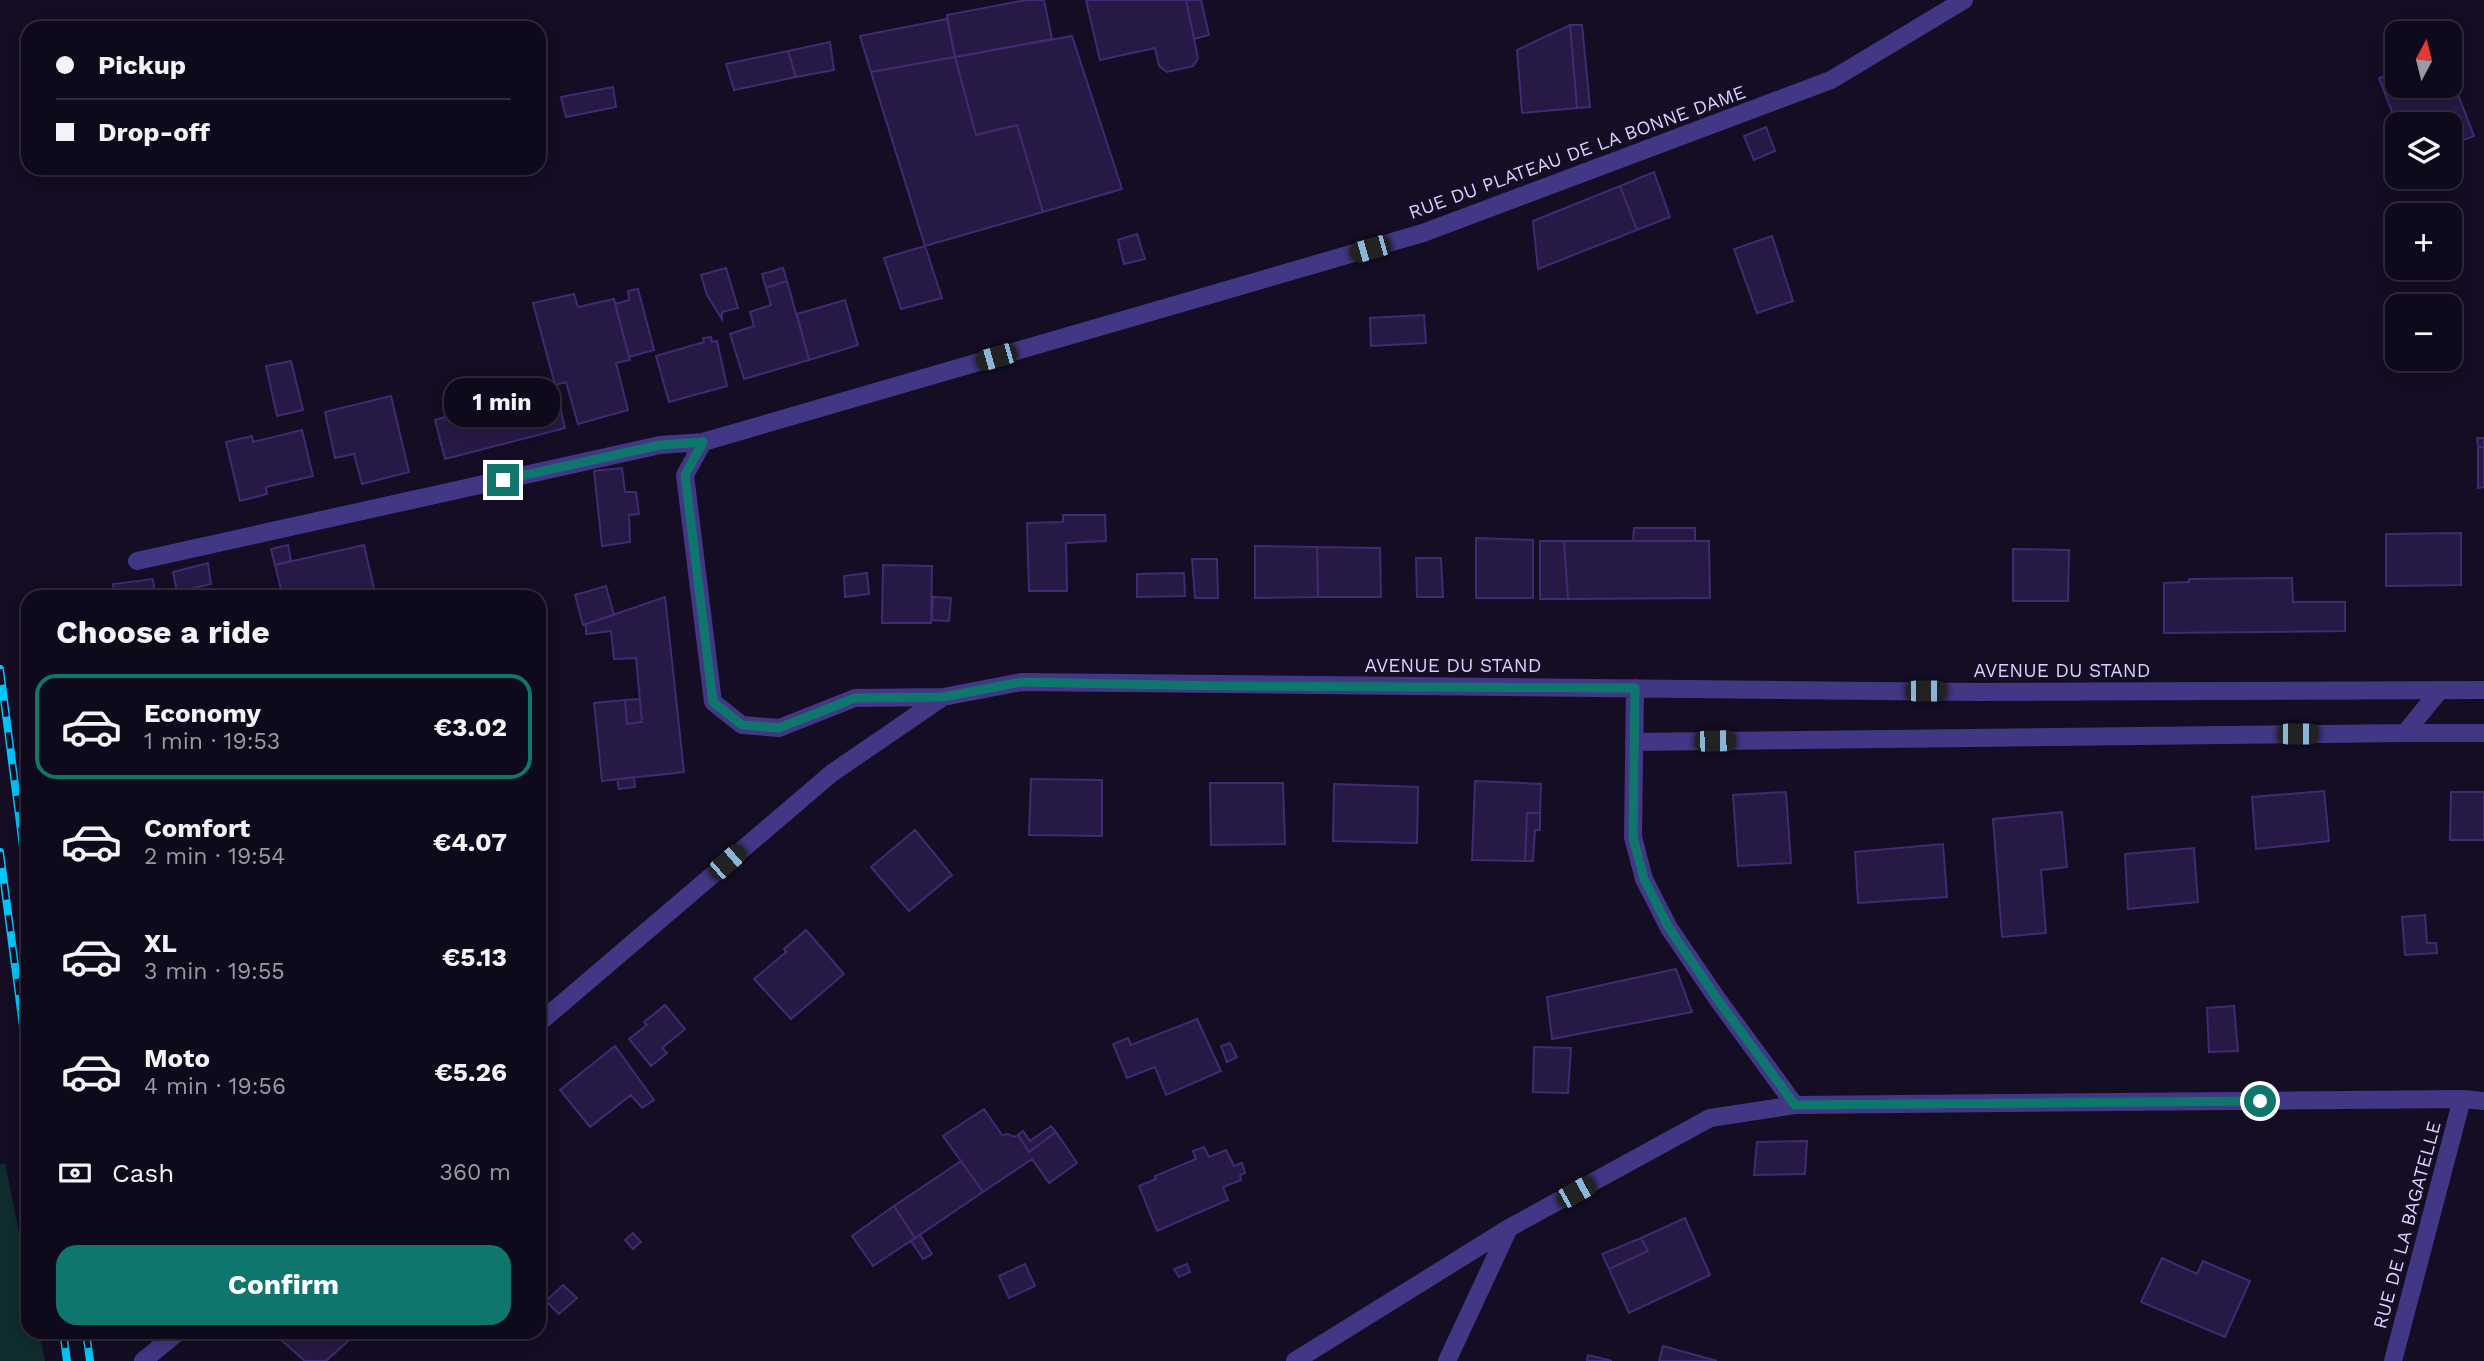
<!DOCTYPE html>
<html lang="en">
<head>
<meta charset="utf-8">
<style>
	:root { --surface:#0f0a1b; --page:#1d1828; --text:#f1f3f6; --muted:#9b9aa3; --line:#2f2b3a; --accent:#0f766e }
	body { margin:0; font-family:"Work Sans",sans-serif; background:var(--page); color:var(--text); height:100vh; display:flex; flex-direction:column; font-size:26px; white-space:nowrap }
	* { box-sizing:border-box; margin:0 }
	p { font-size:23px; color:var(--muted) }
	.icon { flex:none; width:38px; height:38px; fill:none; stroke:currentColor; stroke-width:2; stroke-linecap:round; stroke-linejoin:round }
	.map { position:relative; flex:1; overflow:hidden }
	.drawer { position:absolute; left:21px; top:590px; width:525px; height:749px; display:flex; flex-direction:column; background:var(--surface); border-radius:21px; box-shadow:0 4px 18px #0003,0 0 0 2px var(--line) }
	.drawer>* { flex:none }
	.guide { position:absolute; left:21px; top:21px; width:525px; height:154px; border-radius:21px; box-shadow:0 4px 18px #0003,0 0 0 2px var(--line); display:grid; align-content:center; height:154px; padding:0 35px; background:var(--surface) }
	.needle { width:46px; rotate:7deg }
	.fabs { position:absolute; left:2385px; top:21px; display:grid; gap:14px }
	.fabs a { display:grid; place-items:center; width:77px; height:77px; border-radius:14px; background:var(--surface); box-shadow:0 4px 18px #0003,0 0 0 2px var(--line); font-size:35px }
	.end { position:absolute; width:32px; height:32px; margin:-16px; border:9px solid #0f766e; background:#fff; box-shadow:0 0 0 4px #fff }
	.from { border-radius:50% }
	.bubble { position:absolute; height:49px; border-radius:21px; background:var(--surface); box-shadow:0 4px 18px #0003,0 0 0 2px var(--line); font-size:23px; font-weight:700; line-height:49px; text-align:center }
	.car { position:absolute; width:21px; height:42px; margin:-21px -10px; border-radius:9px; box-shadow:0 0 5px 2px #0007; background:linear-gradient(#222 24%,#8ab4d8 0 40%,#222 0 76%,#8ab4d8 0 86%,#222 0) }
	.guide b { display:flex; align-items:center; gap:24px; height:66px; font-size:26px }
	.guide b+b { border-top:2px solid var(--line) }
	.guide i { width:18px; height:18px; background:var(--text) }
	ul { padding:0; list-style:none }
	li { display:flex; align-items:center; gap:21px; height:105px; margin:0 14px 10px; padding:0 21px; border:4px solid transparent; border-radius:21px }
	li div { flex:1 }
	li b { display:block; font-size:26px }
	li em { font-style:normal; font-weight:700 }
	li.active { border-color:var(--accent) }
	li>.icon { width:63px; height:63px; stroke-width:1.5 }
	h2 { padding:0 35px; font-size:32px; line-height:84px }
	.pay { display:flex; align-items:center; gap:18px; height:77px; padding:0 35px; font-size:26px }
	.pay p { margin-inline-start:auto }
	.primary-button { display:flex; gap:14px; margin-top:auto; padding:14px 35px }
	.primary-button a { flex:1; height:80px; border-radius:21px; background:var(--accent); color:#fff; font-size:28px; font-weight:700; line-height:80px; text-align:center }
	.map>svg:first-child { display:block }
</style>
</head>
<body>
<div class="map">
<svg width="2484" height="1361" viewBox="0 0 2484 1361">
	<rect width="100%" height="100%" fill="#140d24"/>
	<path fill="#102c2e" d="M5 1163 28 1277V1332H39L45 1361H0V1165Z"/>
	<path fill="#271945" stroke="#402a72" stroke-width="2" d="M1026 0H1044L1052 39 955 57 947 15Z
		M1086 0H1186L1198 58 1193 66 1167 72 1159 66 1155 48 1100 60Z
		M1186 0H1201L1209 35 1194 39Z
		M947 19 955 57 871 72 860 36Z
		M1570 25H1582L1590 107 1577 108Z
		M1570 25 1577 108 1522 113 1517 50Z
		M1072 36 1122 189 1043 212 1017 125 976 135 955 57Z
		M830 42 834 70 796 77 788 51Z
		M788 51 796 77 734 90 726 64Z
		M955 57 976 135 1017 125 1043 212 925 246 871 72Z
		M2398 71V86H2450V74L2474 136 2450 145V124H2398V127L2379 78Z
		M613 87 616 107 566 117 561 97Z
		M1766 127 1775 151 1754 160 1744 136Z
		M1654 172 1670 217 1637 230 1620 186Z
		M1620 186 1637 230 1538 269 1533 221Z
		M1137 234 1145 259 1124 264 1118 240Z
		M1772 236 1793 301 1757 313 1734 249Z
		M925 246 942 298 901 309 884 258Z
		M726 268 738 308 722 312V319L707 295 701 275Z
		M783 268 787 281 766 288 762 274Z
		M787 281 809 360 744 379 730 334 754 326 750 312 771 305 766 288Z
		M638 289 654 350 629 357 615 304 629 300 628 291Z
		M574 294 578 307 614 299 630 360 616 363 628 410 578 424 566 382 555 385 533 303Z
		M845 300 858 345 809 360 797 314Z
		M1424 315 1426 343 1371 346 1370 318Z
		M711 337 712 342 717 341 727 386 669 402 656 356 704 342 703 338Z
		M291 361 303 410 277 416 266 366Z
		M555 385 565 428 445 459 435 420Z
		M391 396 409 472 362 484 354 454 335 458 325 412Z
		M302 430 313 476 266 487 267 494 240 501 226 442 252 436 253 442Z
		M2477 438H2484V447H2478Z
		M2478 447H2484V487L2478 488Z
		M622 468 625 492H636L639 514 629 515 630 542 602 546 594 471Z
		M1063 515H1105L1106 541 1066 543 1067 591H1029L1027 523 1063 522Z
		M1634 528H1695V541H1633Z
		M2461 533V585L2386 586V534Z
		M1476 538 1533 540V598H1476Z
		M1540 541H1564L1568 599H1540Z
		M1564 541H1709L1710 598 1568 599Z
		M288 545 291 561 275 565 271 549Z
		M364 545 376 597H283L275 565Z
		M1255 546 1317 547 1318 597 1255 598Z
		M1317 547 1380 548 1381 597H1318Z
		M2013 549 2069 550 2068 601H2013Z
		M1416 558H1441L1443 597H1417Z
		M1192 559H1217L1218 598H1195Z
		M208 563 211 584 177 592 173 572Z
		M883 565 932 566 931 623H882Z
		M867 573 869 594 845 597 844 576Z
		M1184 573 1185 596 1137 597V574Z
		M2292 578 2293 602H2345V631L2164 633V583L2189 582V579Z
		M153 579 155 597H114L113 584Z
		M606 586 614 615 583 625 575 595Z
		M665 597 684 772 602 781 594 703 625 700 627 724 642 722 636 658 614 659 611 631 586 634V624Z
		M933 597 951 598 949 621 932 620Z
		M640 699 642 722 627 724 625 700Z
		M634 777 635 787 619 789 617 779Z
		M1031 779 1102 780V836L1029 835Z
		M1475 781 1541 784 1540 813H1527L1525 861 1472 860Z
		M1210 783H1283L1285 844 1211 845Z
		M1334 784 1418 787 1417 843 1333 841Z
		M2324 791 2329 841 2256 849 2252 797Z
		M1786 792 1791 863 1738 866 1733 795Z
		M2451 792H2484V840H2450Z
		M2062 812 2067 867 2041 870 2046 933 2002 937 1993 819Z
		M1527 813H1540V830H1535L1533 861H1525Z
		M915 830 952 875 909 911 871 867Z
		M1943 844 1947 897 1858 903 1855 852Z
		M2194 848 2198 902 2128 909 2125 854Z
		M2425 915 2427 943H2436L2437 953 2405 955 2402 917Z
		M806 930 844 974 791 1019 754 979 786 952 784 949Z
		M1676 969 1692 1012 1552 1039 1547 997Z
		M665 1005 685 1029 662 1048 667 1053 651 1066 629 1039 647 1025 644 1022Z
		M2234 1006 2238 1051 2209 1052 2207 1008Z
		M1197 1019 1221 1071 1166 1095 1155 1067 1127 1078 1113 1044 1128 1038 1131 1045Z
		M1230 1043 1237 1057 1227 1062 1221 1046Z
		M615 1046 654 1100 642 1108 631 1095 590 1127 560 1090Z
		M1534 1047 1571 1048 1568 1093 1533 1092Z
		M984 1109 1002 1135 1008 1134 1014 1137 1018 1135 1029 1152 1056 1132 1077 1163 1049 1183 1032 1159 983 1192 943 1136Z
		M1051 1126 1056 1132 1029 1152 1018 1135 1023 1131 1030 1141Z
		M1807 1141 1805 1174 1754 1175 1757 1142Z
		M1204 1147 1209 1157 1226 1150 1234 1166 1242 1163 1245 1173 1240 1175 1241 1180 1223 1187 1228 1200 1157 1231 1139 1186 1156 1179 1155 1176 1196 1159 1193 1151Z
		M961 1161 983 1192 915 1238 894 1206Z
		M894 1206 915 1238 873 1266 852 1236Z
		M1685 1218 1710 1275 1629 1313 1609 1269 1648 1251 1641 1238Z
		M633 1233 641 1242 633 1249 625 1240Z
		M920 1235 932 1254 923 1259 911 1241Z
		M1641 1238 1648 1251 1609 1269 1602 1254Z
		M2162 1258 2197 1274 2203 1261 2250 1281 2225 1337 2141 1302Z
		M1025 1264 1035 1286 1009 1298 999 1276Z
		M1187 1264 1190 1272 1179 1277 1174 1269Z
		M563 1285 577 1298 559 1314 546 1301Z
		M272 1332H297L307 1340 317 1332H358L326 1361H305Z
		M1663 1346 1717 1361H1659Z
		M1588 1355 1612 1361H1587Z"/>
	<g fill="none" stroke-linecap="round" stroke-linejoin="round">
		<path stroke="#423784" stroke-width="18" d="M2405 733H2484
			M1634 742 2405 733 2440 690"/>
		<path stroke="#423784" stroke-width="18" d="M137 561 660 445 703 442
			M1635 688 1633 837 1644 879 1669 928 1718 1000 1795 1105 2462 1099 2484 1101
			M943 697 855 698 779 728 742 725 713 702 685 475 703 442 1423 233 1831 80 1964 0
			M539 1023 832 773 943 697 1021 682 1979 692 2484 690
			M143 1361 178 1332
			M1295 1361 1509 1228 1710 1118 1795 1105
			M1447 1361 1509 1228
			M2393 1361 2462 1099"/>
		<defs>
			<path id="rail" d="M0 669 28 885
				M0 852 28 1064
				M63 1332 67 1361
				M86 1332 90 1361"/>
		</defs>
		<use href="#rail" stroke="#00c6fb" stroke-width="8"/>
		<use href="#rail" stroke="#140d24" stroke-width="5" stroke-dasharray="16" stroke-linecap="butt"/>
	</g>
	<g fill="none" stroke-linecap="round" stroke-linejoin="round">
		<path stroke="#0f766e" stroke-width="9" d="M503 480 660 445 703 442 685 475 713 702 742 725 779 728 855 698 943 697 1021 682 1218 686 1635 688 1633 837 1644 879 1669 928 1718 1000 1795 1105 2260 1101"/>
	</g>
	<g text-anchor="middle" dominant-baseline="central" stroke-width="6" stroke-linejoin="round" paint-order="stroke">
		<g font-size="19" fill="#dbd0ff" stroke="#140d24">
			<text transform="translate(1577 152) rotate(-20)">RUE DU PLATEAU DE LA BONNE DAME</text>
			<text x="1453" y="665">AVENUE DU STAND</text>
			<text x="2062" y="670">AVENUE DU STAND</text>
			<text transform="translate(2407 1225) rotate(-75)">RUE DE LA BAGATELLE</text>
		</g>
	</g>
</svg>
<div class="fabs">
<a><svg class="needle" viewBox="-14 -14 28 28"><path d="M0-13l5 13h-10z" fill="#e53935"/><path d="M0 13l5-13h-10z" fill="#9b9aa3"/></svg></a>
<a><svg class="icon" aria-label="layers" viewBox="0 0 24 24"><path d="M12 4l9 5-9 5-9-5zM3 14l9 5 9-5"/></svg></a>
<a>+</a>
<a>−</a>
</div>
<i class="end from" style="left:2260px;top:1101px"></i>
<i class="end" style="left:503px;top:480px"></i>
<div class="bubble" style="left:444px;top:378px;width:116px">1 min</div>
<i class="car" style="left:1370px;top:249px;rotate:254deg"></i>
<i class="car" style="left:996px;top:357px;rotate:254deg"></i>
<i class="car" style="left:1926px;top:691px;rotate:90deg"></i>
<i class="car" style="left:2298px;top:734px;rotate:90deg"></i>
<i class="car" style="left:1715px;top:741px;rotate:89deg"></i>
<i class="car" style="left:727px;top:862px;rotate:49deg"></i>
<i class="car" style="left:1576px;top:1192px;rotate:61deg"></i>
<div class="guide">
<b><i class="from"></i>Pickup</b>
<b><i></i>Drop-off</b>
</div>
<section class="drawer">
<h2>Choose a ride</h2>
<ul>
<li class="active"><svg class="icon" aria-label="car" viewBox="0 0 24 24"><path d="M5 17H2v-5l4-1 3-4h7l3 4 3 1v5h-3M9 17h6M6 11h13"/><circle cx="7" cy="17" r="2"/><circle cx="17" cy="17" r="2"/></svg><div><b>Economy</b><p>1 min · 19:53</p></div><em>€3.02</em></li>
<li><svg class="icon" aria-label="car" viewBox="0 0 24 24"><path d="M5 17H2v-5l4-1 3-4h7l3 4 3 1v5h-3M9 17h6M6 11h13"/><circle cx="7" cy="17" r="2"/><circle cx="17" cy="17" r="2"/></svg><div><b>Comfort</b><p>2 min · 19:54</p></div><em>€4.07</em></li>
<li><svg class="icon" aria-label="car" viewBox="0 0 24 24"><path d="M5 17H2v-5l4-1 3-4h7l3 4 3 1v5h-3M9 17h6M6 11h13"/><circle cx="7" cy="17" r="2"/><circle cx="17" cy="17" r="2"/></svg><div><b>XL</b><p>3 min · 19:55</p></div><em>€5.13</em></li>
<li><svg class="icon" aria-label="car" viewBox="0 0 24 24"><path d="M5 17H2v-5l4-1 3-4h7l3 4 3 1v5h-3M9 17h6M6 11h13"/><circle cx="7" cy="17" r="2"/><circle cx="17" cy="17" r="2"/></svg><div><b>Moto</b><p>4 min · 19:56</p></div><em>€5.26</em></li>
</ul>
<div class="pay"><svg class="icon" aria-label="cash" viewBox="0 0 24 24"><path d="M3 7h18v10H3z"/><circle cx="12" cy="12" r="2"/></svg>Cash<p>360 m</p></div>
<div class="primary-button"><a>Confirm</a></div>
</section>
</div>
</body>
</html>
